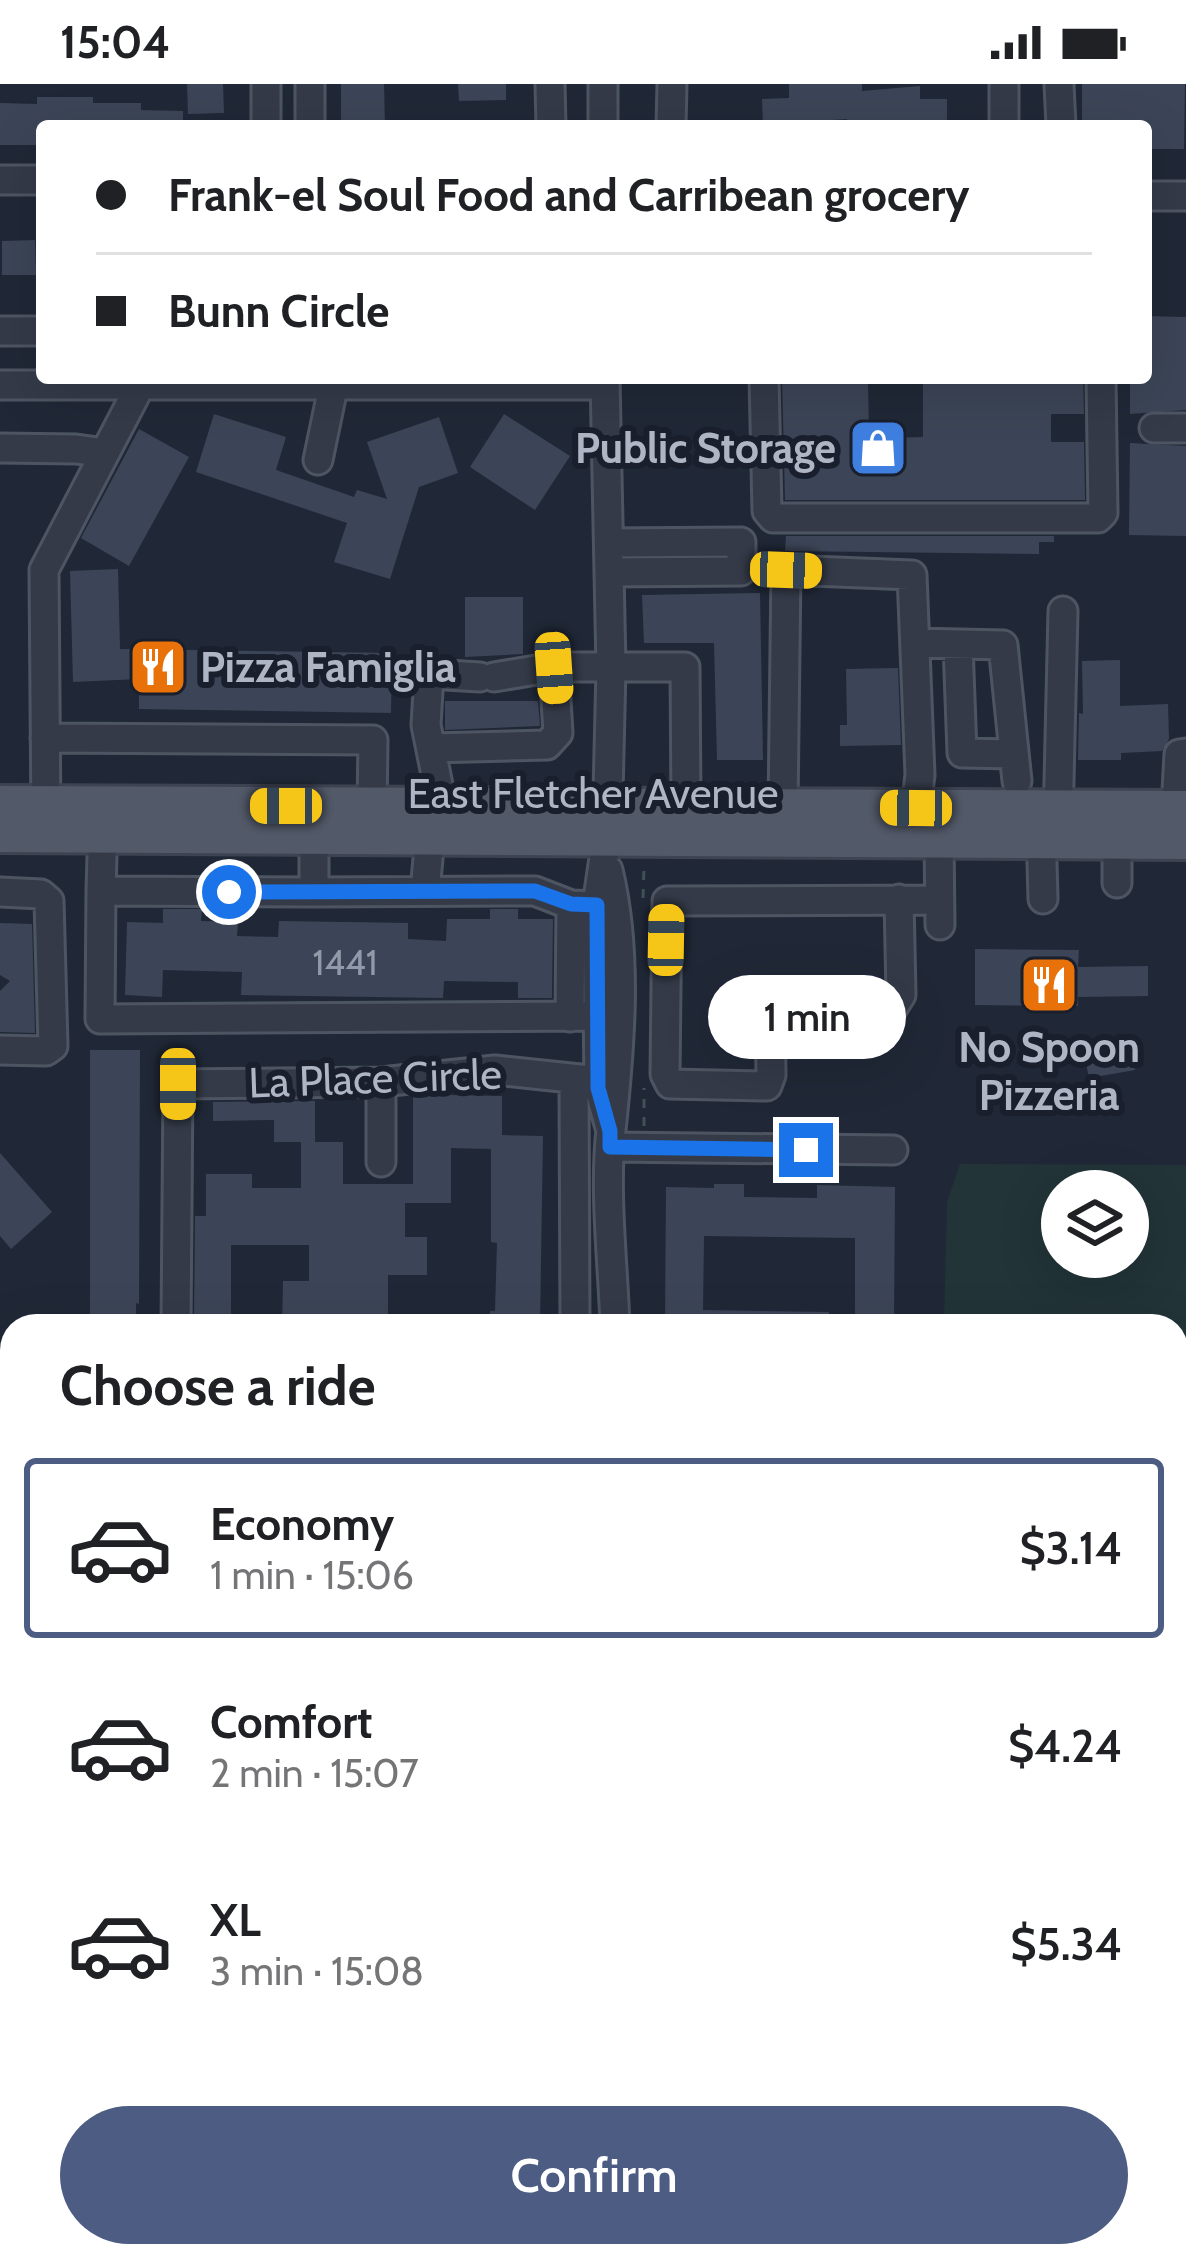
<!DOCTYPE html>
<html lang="en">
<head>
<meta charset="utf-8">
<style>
	:root { --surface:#fff; --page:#f2f2f2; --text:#202124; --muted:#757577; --line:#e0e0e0; --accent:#4c5c83 }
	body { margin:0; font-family:Cabin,sans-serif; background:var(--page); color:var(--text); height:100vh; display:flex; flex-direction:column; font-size:45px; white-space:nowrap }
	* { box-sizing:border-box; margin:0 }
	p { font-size:39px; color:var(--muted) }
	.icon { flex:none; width:66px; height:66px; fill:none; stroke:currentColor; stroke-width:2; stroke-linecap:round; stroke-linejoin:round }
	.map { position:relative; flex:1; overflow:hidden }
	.details { position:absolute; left:0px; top:1230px; width:1188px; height:954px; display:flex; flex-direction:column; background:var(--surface); border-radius:36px 36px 0 0; box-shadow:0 12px 48px #0002 }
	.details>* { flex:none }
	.top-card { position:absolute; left:36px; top:36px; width:1116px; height:264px; border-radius:12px; box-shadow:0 12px 48px #0002; display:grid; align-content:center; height:264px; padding:0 60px; background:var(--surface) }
	.controls { position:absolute; left:1041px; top:1086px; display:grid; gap:24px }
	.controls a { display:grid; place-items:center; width:108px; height:108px; border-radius:50%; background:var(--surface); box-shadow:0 12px 48px #0002; font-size:60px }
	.end { position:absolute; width:54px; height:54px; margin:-27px; border:15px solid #1a73e8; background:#fff; box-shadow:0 0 0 6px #fff }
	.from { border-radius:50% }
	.bubble { position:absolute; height:84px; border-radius:42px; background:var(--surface); box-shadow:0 12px 48px #0002; font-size:39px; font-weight:600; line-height:84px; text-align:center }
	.car { position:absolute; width:36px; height:72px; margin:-36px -18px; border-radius:15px; box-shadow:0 0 9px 3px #0007; background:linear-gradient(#f5c518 24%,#345 0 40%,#f5c518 0 76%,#345 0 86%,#f5c518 0) }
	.top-card b { display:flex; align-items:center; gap:42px; height:114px; font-size:45px }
	.top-card b+b { border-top:3px solid var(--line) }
	.top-card i { width:30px; height:30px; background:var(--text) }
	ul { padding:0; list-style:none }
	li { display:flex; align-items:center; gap:36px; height:180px; margin:0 24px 18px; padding:0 36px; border:6px solid transparent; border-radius:12px }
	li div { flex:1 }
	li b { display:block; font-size:45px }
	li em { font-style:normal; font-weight:600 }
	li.on { border-color:var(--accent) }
	li>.icon { width:108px; height:108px; stroke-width:1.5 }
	h2 { padding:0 60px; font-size:54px; line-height:144px }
	.action { display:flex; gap:24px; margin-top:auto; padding:24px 60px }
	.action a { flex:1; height:138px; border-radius:72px; background:var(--accent); color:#fff; font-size:48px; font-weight:600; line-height:138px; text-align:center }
	.status { display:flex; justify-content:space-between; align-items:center; height:84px; padding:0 60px; background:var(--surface); direction:ltr }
	.status svg { height:33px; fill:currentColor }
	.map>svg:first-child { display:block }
</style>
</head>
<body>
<div class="status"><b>15:04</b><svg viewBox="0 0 49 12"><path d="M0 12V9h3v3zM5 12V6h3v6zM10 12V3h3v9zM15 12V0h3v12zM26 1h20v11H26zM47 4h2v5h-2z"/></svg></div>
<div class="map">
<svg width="1186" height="2184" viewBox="0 0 1186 2184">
	<rect width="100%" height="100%" fill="#202837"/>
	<path fill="#223438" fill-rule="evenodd" d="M960 1080 1186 1081V1598L1176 1603V1242H944L947 1118ZM1062 1107H1128V1173H1062Z"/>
	<path fill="#34415f" d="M1186 1599V1854L1176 1852V1604Z"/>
	<path fill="#3c4557" d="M187 0H223L224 29 188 30Z
		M341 0H384L385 42H341Z
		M458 0H506V16L459 17Z
		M789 0H862V7L920 2V15H947V42H848L847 35 817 37V42H763L762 15 789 14Z
		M1082 0H1185L1184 65H1146V42H1082Z
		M37 13H93V19H141V26L183 27V42H42V61H0V19L37 20Z
		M35 156 36 191H2V157Z
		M1146 232 1186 233V326L1130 330V294H1146Z
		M782 294H868L869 353 887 354 923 353V294H1083L1084 330H1051V358H1084L1085 416H785Z
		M214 330 286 353 276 386 354 413 357 406 387 415 367 358 439 333 458 389 419 403 390 495 334 478 347 439 196 388Z
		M504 330 570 372 535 426 470 383Z
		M139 345 189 373 129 482 81 454Z
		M1130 359 1186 362V452L1129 451Z
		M786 452H1054V458H1039V470L785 467Z
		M118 485 120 565 392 569 391 629 139 625V595L73 598 70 487Z
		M760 509 763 676H717L714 559H644L642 511Z
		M465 513H523V570L465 573Z
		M1120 576V622L1168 620 1169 655 1162 667 1121 669V676H1078L1079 629 1083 630 1082 577Z
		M898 584 901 661 840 662V641H847L846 585Z
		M445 617H538L540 642 445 646Z
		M163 825H202L201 837 238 838 237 852 278 853 279 837 408 839V855L446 857 447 835H490V825H518V835H553L552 914H518V898L444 897 443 914 241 911 242 888 163 886 162 913 125 911 127 838 163 839Z
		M0 839 32 840 35 949 0 948V907L10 897 0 891Z
		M975 865 1079 866 1078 883 1148 882V912L1078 913V922L975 921Z
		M1130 960 1135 986 1089 994 1084 969Z
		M90 966H140L139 1220 136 1219V1242H90Z
		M452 1011 502 1012V1051L543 1052 540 1242H490V1227H495L497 1159 491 1158V1065L451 1064V1119H405V1153H427V1191H388V1242H282L283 1197H309V1161H231V1239H194L195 1132H206V1090H252V1104H301V1058H274V1036L213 1037V1018L315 1017V1058H343V1100H413V1013Z
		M0 1069 52 1128 11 1165 0 1152Z
		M714 1100H744V1113L817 1114V1101L895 1103 894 1242H855V1154L704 1152 703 1226 829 1228V1242H665L666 1103 714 1104Z"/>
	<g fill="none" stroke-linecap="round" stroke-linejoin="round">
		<defs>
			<path id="minor" d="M266 0V42
				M550 0 551 42
				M603 0V42
				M1004 0V42
				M1059 0 1061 42
				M310 42V0
				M671 42 672 0
				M0 96H42
				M1146 112H1186
				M0 247H42
				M605 294 611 584 607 753 597 822 599 1004 611 1047
				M764 294 767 427 773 434H1098L1103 429 1101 294
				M0 301H605
				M1154 344H1186
				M0 364 76 365 105 369
				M318 376 334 299
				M609 459 741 458V487L609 488
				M915 559 1003 561 1017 697
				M958 560 962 669 1014 670
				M494 593 554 583H685L686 722
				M45 654 373 656 372 722
				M431 664 547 661 558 649 554 583
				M436 722 438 701 426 641 429 590 480 593
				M783 723 786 486 912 491 920 691 916 724
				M1176 725 1179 670 1186 669
				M103 736 101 807 314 808
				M46 739 44 486 142 298
				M1058 740 1063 527
				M1041 741 1043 815
				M314 753V808L535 807 571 821 597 822
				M939 755 940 841
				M608 786C628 869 620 962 611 1046 604 1106 613 1181 615 1242
				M1117 799V741
				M101 807 100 935 598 932
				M425 807 430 753
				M0 808 41 810 49 817 53 962 46 967 0 966
				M899 815 901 911 894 922 770 920 771 991 767 1002 670 1000 665 990 667 817 939 816
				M570 933 571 821
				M574 997 575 1242
				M381 998V1078
				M610 1063 893 1066
				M176 1242 178 1000 381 998 495 986 599 997
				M0 1936H12
				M1176 1949H1186
				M700 2172 706 2184
				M116 2184V2172
				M446 2184V2172
				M610 2184V2172
				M787 2184 793 2172
				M1044 2184V2172"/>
			<path id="major" d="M0 720 1186 725
				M0 750 1186 757"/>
		</defs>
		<use href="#minor" stroke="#4e5562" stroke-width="33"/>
		<use href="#major" stroke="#3d4351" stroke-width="42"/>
		<path stroke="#405156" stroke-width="3" stroke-dasharray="9 9" stroke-linecap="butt" d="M643 814 644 782
			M644 1042V1004"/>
		<use href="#minor" stroke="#343a48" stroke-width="27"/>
		<use href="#major" stroke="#525968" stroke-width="36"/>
	</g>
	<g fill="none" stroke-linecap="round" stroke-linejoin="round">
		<path stroke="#1a73e8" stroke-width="15" d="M229 808 535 807 571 820 597 821 598 1004 610 1047V1063L806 1066"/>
	</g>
	<defs>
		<symbol id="shop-square" viewBox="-11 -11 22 22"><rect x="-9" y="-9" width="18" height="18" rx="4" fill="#3f7fe0" stroke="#191f2c"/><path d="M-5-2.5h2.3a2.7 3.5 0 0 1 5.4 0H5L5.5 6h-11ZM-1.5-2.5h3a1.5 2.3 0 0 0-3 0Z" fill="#fff"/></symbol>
		<symbol id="restaurant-square" viewBox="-11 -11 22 22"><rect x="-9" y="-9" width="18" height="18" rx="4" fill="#e8710a" stroke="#191f2c"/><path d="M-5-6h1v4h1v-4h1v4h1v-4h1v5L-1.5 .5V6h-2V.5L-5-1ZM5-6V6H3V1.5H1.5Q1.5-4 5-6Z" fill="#fff"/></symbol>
	</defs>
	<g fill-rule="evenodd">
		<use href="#shop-square" x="845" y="331" width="66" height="66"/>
		<use href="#restaurant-square" x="125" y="550" width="66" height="66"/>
		<use href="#restaurant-square" x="1016" y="868" width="66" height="66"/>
	</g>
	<g text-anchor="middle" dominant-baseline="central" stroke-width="12" stroke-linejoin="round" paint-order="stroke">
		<g font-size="36" fill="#9299a9">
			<text x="345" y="878">1441</text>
		</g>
		<g font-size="42" font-weight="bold" fill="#aeb5c4" stroke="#191f2c" text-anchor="end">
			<text x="836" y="364">Public Storage</text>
			<text x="200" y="583" text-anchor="start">Pizza Famiglia</text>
			<text x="1049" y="963" text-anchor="middle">No Spoon<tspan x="1049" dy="48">Pizzeria</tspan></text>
		</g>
		<g font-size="42" fill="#aeb5c4" stroke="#191f2c">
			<text x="593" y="709">East Fletcher Avenue</text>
			<text transform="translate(375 994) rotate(-2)">La Place Circle</text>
		</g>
	</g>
</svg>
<div class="controls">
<a><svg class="icon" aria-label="layers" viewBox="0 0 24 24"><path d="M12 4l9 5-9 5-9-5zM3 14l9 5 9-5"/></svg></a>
</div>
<i class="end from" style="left:229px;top:808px"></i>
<i class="end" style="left:806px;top:1066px"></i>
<div class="bubble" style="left:708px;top:891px;width:198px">1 min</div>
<i class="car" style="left:786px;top:486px;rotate:92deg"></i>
<i class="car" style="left:554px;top:584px;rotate:176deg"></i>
<i class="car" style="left:286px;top:722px;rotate:270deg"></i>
<i class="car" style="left:916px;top:724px;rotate:271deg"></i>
<i class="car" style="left:666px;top:856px;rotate:1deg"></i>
<i class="car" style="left:178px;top:1000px;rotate:180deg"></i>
<div class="top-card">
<b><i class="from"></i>Frank-el Soul Food and Carribean grocery</b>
<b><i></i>Bunn Circle</b>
</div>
<section class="details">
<h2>Choose a ride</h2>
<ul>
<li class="on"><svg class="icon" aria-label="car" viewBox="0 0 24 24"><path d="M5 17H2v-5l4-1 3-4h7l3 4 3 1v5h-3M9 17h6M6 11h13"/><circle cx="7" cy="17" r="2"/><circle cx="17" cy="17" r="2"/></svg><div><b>Economy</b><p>1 min · 15:06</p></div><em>$3.14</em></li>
<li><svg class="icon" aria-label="car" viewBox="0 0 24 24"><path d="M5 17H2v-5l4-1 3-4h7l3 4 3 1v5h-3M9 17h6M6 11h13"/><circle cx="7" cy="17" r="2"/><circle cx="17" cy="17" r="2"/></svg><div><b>Comfort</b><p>2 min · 15:07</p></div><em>$4.24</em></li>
<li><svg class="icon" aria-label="car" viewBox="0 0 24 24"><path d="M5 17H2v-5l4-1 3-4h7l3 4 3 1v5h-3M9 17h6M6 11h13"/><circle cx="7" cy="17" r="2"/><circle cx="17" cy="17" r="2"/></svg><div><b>XL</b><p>3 min · 15:08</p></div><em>$5.34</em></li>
</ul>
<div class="action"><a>Confirm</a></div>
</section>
</div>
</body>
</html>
